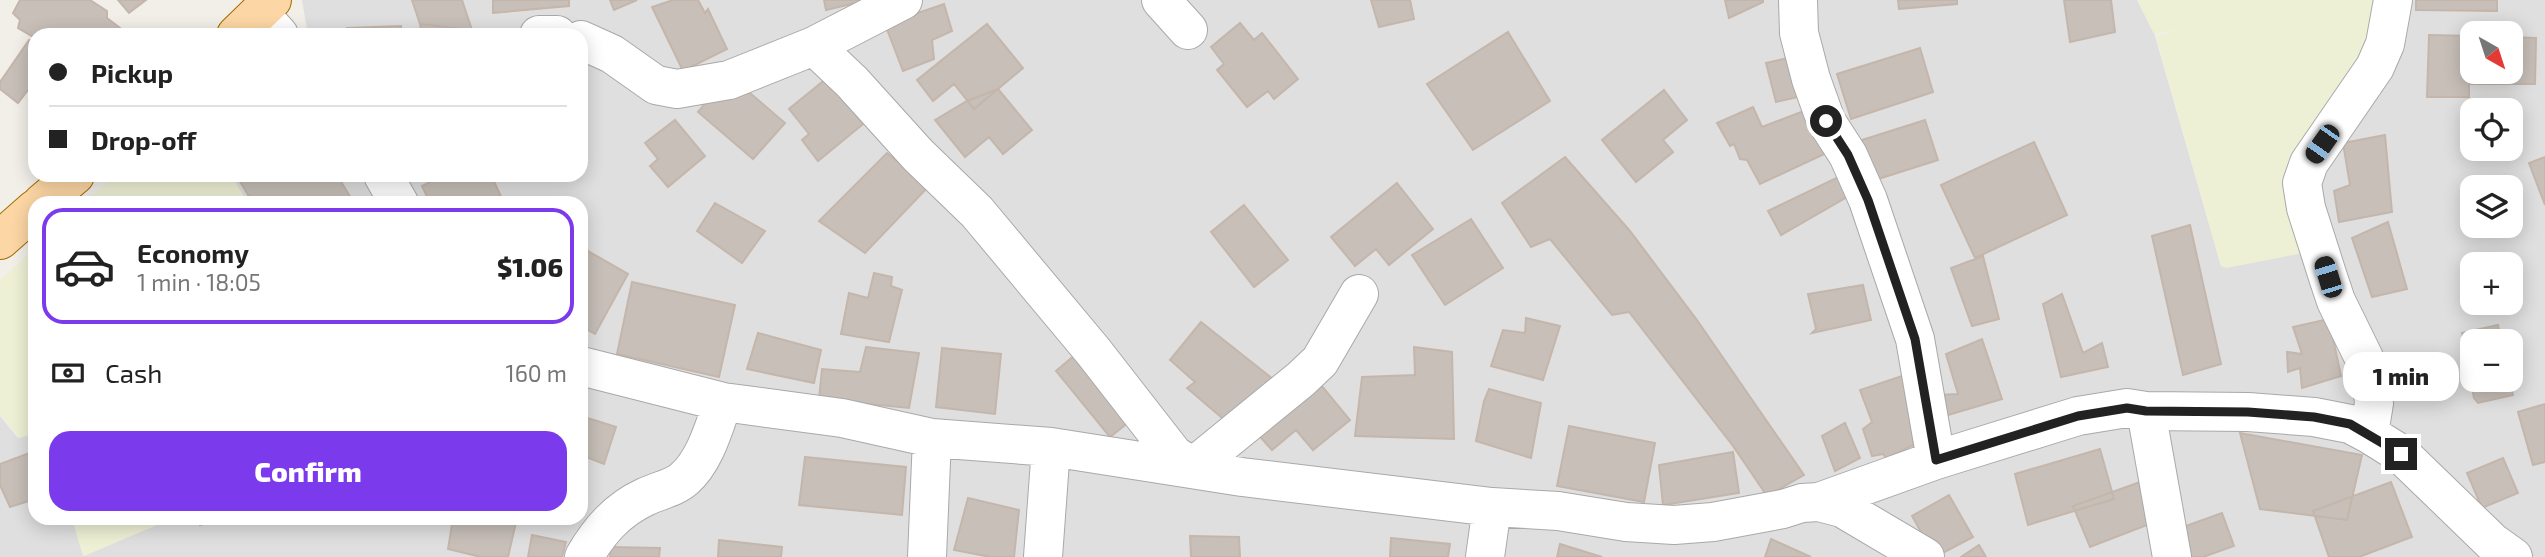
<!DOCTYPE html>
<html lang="en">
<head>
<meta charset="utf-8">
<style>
	:root { --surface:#fff; --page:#f6f6f6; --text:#222; --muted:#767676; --line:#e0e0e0; --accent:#7c3aed }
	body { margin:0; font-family:"Exo 2",sans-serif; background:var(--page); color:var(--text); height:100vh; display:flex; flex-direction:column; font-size:26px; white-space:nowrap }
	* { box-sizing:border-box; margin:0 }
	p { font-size:23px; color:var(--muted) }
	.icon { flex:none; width:38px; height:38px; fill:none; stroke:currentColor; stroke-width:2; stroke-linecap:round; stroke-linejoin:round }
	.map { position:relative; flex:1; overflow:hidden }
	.side { position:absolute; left:28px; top:196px; width:560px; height:329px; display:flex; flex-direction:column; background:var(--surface); border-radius:21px; box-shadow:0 4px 18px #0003 }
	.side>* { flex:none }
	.top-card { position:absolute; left:28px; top:28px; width:560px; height:154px; border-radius:21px; box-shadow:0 4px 18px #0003; display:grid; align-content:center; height:154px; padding:0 21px; background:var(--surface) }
	.needle { width:46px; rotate:141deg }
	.buttons { position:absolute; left:2460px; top:21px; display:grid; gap:14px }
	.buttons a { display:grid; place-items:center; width:63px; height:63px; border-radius:14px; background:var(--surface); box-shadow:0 4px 18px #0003; font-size:35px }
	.end { position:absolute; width:32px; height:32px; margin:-16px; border:9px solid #222; background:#fff; box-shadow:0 0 0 4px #fff }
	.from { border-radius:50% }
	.bubble { position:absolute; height:49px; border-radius:21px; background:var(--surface); box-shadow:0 4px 18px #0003; font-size:23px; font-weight:800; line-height:49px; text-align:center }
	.car { position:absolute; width:21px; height:42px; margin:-21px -10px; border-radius:9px; box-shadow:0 0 5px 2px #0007; background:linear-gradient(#222 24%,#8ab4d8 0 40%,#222 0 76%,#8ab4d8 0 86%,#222 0) }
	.top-card b { display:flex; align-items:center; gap:24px; height:66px; font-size:26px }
	.top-card b+b { border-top:2px solid var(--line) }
	.top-card i { width:18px; height:18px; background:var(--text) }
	ul { padding:12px 0 0; list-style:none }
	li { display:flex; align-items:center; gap:21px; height:116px; margin:0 14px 10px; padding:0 7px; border:4px solid transparent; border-radius:21px }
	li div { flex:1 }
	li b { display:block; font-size:26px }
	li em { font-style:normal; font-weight:800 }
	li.selected { border-color:var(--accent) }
	li>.icon { width:63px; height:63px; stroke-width:1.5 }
	.pay { display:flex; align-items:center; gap:18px; height:77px; padding:0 21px; font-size:26px }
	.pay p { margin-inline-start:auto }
	.cta { display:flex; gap:14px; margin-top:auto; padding:14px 21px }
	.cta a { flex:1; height:80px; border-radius:21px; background:var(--accent); color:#fff; font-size:28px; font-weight:800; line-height:80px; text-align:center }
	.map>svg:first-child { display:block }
</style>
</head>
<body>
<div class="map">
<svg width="2545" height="557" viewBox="0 0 2545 557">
	<rect width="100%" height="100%" fill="#f2efe9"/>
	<path fill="#e0dfdf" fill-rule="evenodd" d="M302 0H2139L2151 22 2221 266 2316 249 2302 178 2391 0H2545V557H0V416L18 438 35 433V518H73L84 556 172 518H581V203H247L231 175H581V35H308ZM2473 33H2511V72H2473ZM2473 110H2511V149H2473ZM2473 187H2511V226H2473ZM2473 264H2511V303H2473ZM2473 341H2511V380H2473Z"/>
	<path fill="#eef0d5" d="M2137 0H2391L2339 119 2303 253 2226 268 2221 266 2156 37 2175 30 2154 34Z
		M115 175H231L248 203H84Z
		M35 248V433L19 438 0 414V280Z
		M72 518H174L83 556Z"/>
	<path fill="#c7bfb8" stroke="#c4b6ab" stroke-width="2" d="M20 0H90L107 11V18L124 31 122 35H35V38L18 28 20 20 13 13Z
		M118 0H146L129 13Z
		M412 0H462L472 30 420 24Z
		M493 0H569V6L493 13Z
		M610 0H637L614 10Z
		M673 0H698L705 13 708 9 727 49 683 71 652 7Z
		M824 0H860V2L826 10Z
		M1371 0H1410L1414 19 1379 27Z
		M1725 0H1763V2L1729 18Z
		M1898 0H1957V4L1899 9Z
		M2064 0H2111L2115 32 2070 42Z
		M2416 0H2497V11L2416 10Z
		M944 4 952 31 932 40 934 59 903 71 885 24Z
		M1240 23 1254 40 1262 33 1298 79 1274 99 1268 91 1247 107 1217 70 1224 64 1211 47Z
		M420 24 472 30 458 35H422Z
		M987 24 1023 68 974 109 954 84 933 101 917 80Z
		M401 26V35H347V28Z
		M1508 32 1550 101 1473 150 1427 84Z
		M2429 35 2473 36V72H2511V37L2536 38 2535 84H2469V97H2427Z
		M29 40 35 46V96L28 90 18 103 0 89V82Z
		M1920 48 1933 92 1851 119 1837 74Z
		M1800 55 1811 94 1776 102 1766 63Z
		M729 75 785 123 753 159 698 112Z
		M827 78 863 124 818 161 802 140 809 134 789 109Z
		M998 89 1032 130 1003 154 989 137 965 157 935 120 967 101Z
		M1664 90 1687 120 1663 140 1673 152 1636 182 1602 140Z
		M1753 107 1762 127 1809 109 1835 149 1760 184 1747 160 1740 159 1734 144 1730 146 1717 123Z
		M675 120 705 156 668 187 650 166 658 159 645 143Z
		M1925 120 1938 160 1872 181 1859 141Z
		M2385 135 2392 212 2339 222 2334 191 2350 185 2343 143Z
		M2034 142 2067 215 1975 258 1941 185Z
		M887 153 928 187 865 253 819 221Z
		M1565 157 1630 231 1697 320 1804 475 1767 496 1733 446 1629 312 1612 315 1550 239 1531 247 1502 203Z
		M2545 157V205L2529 163Z
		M1857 168 1866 186 1781 235 1768 211Z
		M236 175H337L354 203H253Z
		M444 175H491L504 203H430L422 186Z
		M1397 183 1433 229 1389 265 1376 249 1355 266 1331 237Z
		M715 203 765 231 742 263 697 231Z
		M1244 205 1288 260 1254 287 1211 232Z
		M1471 219 1503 268 1445 305 1412 255Z
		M2388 222 2407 289 2372 297 2352 238Z
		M2190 225 2221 364 2183 375 2152 236Z
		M581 247 628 274 595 334 581 326Z
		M1983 256 1999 319 1972 326 1951 268Z
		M874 273 892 277 891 286 902 290 889 342 841 334 849 293 868 298Z
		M632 282 735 305 719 377 617 354Z
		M1863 285 1871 320 1812 333 1816 329 1808 294Z
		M2062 294 2083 353 2102 343 2108 367 2061 377 2043 304Z
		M1526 318 1560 326 1543 380 1491 366 1503 330 1525 333Z
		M2329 319 2341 376 2302 388 2300 368 2288 372 2287 352 2302 354 2293 327Z
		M1201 322 1278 383 1228 423 1187 388 1195 382 1170 360Z
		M2498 325 2501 341H2473V380H2510L2513 395 2478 403 2474 398 2462 333Z
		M758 333 821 350 814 383 747 369Z
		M1982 339 2002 399 1948 415 1938 395 1958 394 1946 354Z
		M866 347 919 353 909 408 819 399 822 369 860 372Z
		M1414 347 1452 352 1454 439 1355 436 1362 377 1415 375Z
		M942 348 1001 354 995 414 936 407Z
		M1081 350 1135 417 1110 437 1056 371Z
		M1902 376 1927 439 1886 458 1883 454 1872 456 1863 429 1872 422 1860 390Z
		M1316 379 1350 420 1313 450 1296 430 1272 450 1254 430Z
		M1489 389 1541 403 1531 458 1476 441 1484 401Z
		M2545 404V462L2533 465 2518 412Z
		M581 416 616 427 604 464 581 455Z
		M1845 423 1860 458 1835 471 1822 436Z
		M1569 426 1655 443 1644 502 1557 486Z
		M2240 433 2362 455 2347 520 2260 509Z
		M2100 449 2114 499 2028 525 2015 474Z
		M35 451V499L10 507 0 485V464Z
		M1733 452 1739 493 1663 505 1659 465Z
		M805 457 906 467 902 515 799 505Z
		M2503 458 2518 493 2482 508 2467 473Z
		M2140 482 2155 522 2090 547 2073 506Z
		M2391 482 2412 537 2359 557H2329L2313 511Z
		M1949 495 1973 537 1935 557 1912 516Z
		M968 498 1019 510 1014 557H991L954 550Z
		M2222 513 2234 546 2203 557H2190L2180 528Z
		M198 518H225L200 525Z
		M453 518H517L508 557H481L448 549Z
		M532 535 566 542 562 557H528Z
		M1190 536 1239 537 1240 557H1191Z
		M1391 538 1450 544 1448 557H1390Z
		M1771 539 1811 557H1765Z
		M719 540 782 547 781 557H718Z
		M1560 544 1602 557H1557Z
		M1979 545 1986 557H1961Z
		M611 547 660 548 659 557H610Z"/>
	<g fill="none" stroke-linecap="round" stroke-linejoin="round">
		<defs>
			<path id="minor" d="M1161 0 1188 30
				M1798 0 1799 33 1811 79 1826 121 1848 155 1868 200 1915 339 1936 460
				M260 14 279 35
				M539 35H557
				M581 40 612 54 656 85 677 89 729 80 814 46 903 0
				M814 46 852 82 918 155 977 212 1093 351 1174 455 1193 467
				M383 175 399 203
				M581 366 723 402 842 418 932 438 1051 447 1242 477 1492 507 1558 511 1626 522 1674 525 1713 522 1783 509 1802 503 1819 502 1842 508 1925 557
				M2146 411 2172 557
				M2369 434 2374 403 2371 379 2364 358 2336 301 2328 277 2306 208 2302 183 2309 163 2375 67 2385 44 2393 0
				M1193 467 1301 379 1320 361 1359 294
				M1819 502 1936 460 2078 416 2127 408 2146 411 2248 412 2314 417 2350 424 2369 434 2401 454 2492 542 2513 557
				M584 557C599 531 617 510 645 497 657 491 674 488 684 479 705 461 714 427 723 402
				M927 557 932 438
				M1043 557 1051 447
				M1485 557 1492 507"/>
			<path id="major" d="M236 35 272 0
				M42 203 75 175
				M0 240 35 209"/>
		</defs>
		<use href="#minor" stroke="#a9a9a9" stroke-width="40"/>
		<use href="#major" stroke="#a06b00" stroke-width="40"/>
		<use href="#minor" stroke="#fff" stroke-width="38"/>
		<use href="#major" stroke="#fcd6a4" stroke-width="38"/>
	</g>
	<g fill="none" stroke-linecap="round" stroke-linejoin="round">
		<path stroke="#222" stroke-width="9" d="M1826 121 1848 155 1868 200 1915 339 1936 460 2078 416 2127 408 2146 411 2248 412 2314 417 2350 424 2401 454"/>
	</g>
</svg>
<div class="buttons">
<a><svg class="needle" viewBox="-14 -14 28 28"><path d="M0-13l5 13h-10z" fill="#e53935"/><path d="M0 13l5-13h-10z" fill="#767676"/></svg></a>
<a><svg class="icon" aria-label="locate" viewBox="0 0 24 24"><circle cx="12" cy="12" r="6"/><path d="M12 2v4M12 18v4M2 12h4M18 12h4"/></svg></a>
<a><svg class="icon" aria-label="layers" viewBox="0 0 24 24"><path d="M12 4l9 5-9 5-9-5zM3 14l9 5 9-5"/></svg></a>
<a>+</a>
<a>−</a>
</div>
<i class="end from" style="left:1826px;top:121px"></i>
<i class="end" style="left:2401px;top:454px"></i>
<div class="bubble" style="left:2343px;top:352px;width:116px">1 min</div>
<i class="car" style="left:2322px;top:144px;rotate:215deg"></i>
<i class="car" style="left:2328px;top:277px;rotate:343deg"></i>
<div class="top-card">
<b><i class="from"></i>Pickup</b>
<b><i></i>Drop-off</b>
</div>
<section class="side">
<ul>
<li class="selected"><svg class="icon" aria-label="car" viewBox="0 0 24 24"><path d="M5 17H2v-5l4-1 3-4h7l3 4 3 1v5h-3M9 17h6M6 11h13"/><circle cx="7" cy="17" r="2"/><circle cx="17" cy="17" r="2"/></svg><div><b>Economy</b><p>1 min · 18:05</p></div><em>$1.06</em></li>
</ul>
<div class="pay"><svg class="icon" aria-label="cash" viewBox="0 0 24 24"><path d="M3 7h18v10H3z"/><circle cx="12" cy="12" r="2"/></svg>Cash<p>160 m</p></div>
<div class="cta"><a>Confirm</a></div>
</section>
</div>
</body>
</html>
